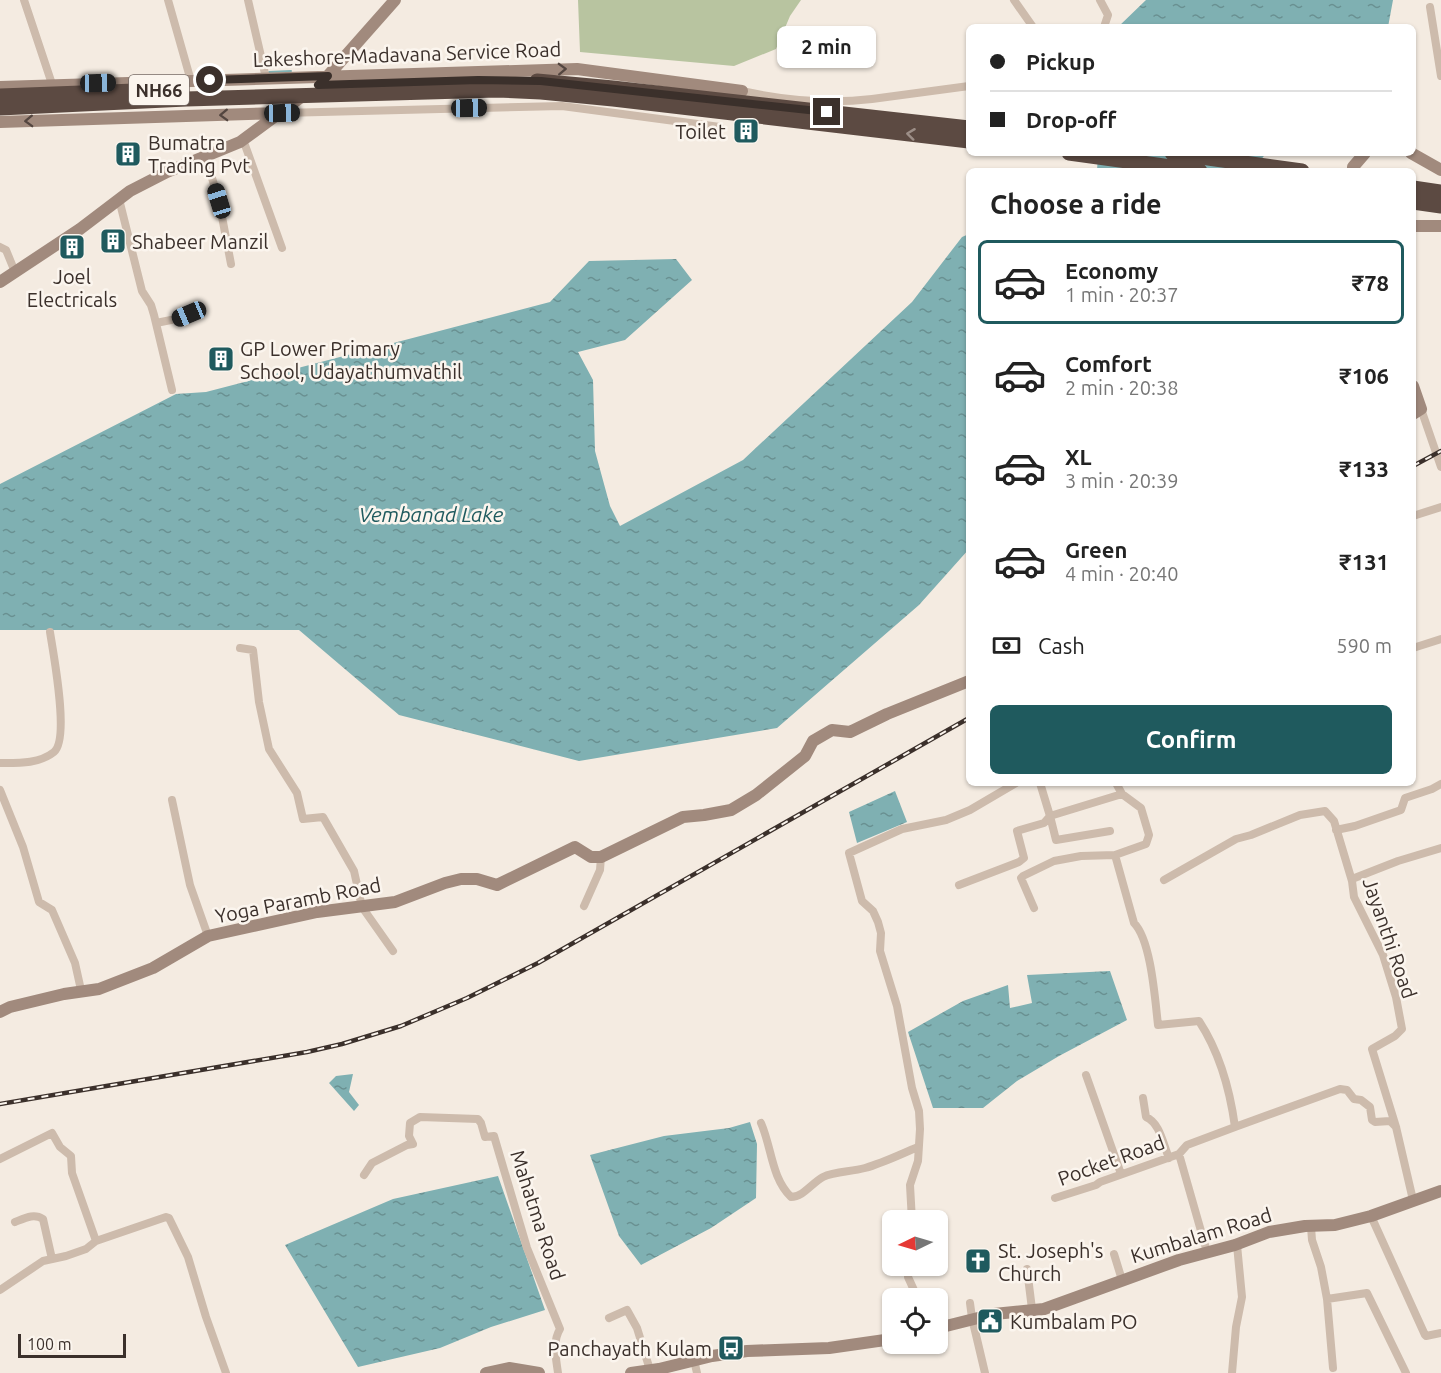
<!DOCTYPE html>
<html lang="en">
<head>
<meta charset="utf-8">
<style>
	:root { --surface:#fff; --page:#f6f6f6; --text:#222; --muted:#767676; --line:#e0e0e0; --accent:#1f5a5e }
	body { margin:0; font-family:Ubuntu,sans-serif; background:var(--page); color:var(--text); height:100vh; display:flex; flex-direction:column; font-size:22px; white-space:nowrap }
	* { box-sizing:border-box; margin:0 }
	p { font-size:20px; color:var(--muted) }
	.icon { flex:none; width:33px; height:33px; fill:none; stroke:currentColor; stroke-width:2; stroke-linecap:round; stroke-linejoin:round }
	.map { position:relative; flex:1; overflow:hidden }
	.side { position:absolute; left:966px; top:168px; width:450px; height:618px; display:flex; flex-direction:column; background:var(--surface); border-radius:9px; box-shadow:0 2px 4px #0004 }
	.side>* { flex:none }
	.guide { position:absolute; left:966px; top:24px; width:450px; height:132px; border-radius:9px; box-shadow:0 2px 4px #0004; display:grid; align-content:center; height:132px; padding:0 24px; background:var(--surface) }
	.needle { width:39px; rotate:265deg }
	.tools { position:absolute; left:882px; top:1210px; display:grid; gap:12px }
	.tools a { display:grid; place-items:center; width:66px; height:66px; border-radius:9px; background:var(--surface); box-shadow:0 2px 4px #0004; font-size:30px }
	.scale { position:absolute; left:18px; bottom:15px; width:108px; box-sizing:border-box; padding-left:6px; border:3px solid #3b302b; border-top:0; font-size:16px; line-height:21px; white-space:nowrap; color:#3b302b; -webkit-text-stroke:4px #fbf5ee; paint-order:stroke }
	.end { position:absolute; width:27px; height:27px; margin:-14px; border:8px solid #3b302b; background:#fff; box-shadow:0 0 0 3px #fff }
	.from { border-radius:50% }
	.bubble { position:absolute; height:42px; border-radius:9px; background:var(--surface); box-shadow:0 2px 4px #0004; font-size:20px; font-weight:600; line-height:42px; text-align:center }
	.car { position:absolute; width:18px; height:36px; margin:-18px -9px; border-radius:8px; box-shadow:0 0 4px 2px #0007; background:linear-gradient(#222 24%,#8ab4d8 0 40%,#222 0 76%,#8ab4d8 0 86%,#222 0) }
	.guide b { display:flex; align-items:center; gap:21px; height:57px; font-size:22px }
	.guide b+b { border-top:2px solid var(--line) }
	.guide i { width:15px; height:15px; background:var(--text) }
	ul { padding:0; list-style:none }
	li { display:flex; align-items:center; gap:18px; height:84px; margin:0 12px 9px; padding:0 12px; border:3px solid transparent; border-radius:9px }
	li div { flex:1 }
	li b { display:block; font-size:22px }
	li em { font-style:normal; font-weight:600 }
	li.on { border-color:var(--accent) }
	li>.icon { width:54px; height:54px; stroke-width:1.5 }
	h2 { padding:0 24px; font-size:27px; line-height:72px }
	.pay { display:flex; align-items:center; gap:15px; height:66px; padding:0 24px; font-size:22px }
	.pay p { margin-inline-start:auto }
	.action { display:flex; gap:12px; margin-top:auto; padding:12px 24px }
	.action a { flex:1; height:69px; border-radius:9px; background:var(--accent); color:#fff; font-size:24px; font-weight:600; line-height:69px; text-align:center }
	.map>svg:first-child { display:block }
</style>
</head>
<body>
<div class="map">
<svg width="1441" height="1373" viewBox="0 0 1441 1373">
	<defs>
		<pattern id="water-ripples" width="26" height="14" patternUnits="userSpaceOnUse" patternTransform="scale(1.5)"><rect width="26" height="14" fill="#7fb0b2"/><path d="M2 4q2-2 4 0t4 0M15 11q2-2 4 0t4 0" fill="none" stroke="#699091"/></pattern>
	</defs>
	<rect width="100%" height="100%" fill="#f4ebe1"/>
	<path fill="#b8c4a0" d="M578 0H801L790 16 776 49 734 66 580 52Z"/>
	<path fill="url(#water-ripples)" d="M1146 0H1393L1388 27H1118Z
		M1098 153H1266L1253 171H1097Z
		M969 234V549L919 605 777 728 579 761 399 715 299 630H0V484L176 394 206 392 550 302 589 261 676 259 692 280 625 340 578 352 593 380 595 451 610 506 620 526 743 460 912 302 962 237Z
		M895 791 907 822 857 843 849 812Z
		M1110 971 1127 1020 1059 1056 1017 1081 983 1108H933L908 1032 963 1001 1008 985 1010 1008 1032 1003 1027 975Z
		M353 1074 349 1092 359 1105 354 1111 329 1083 336 1076Z
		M750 1122 757 1144 756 1198 711 1228 641 1265 619 1236 590 1155 664 1136 729 1128Z
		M498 1176 545 1310 491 1327 440 1348 358 1367 285 1245 393 1199Z"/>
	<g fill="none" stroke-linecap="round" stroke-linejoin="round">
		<path stroke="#7fb0b2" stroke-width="2" d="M269 72 291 71"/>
		<path stroke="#cdbbac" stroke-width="8" d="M24 0 52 84
			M168 0 191 81
			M248 0 266 78
			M1014 0 1033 27
			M1100 0 1108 15 1104 27
			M1430 7 1441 76
			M742 91C783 100 830 104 872 99 904 95 937 90 969 86
			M282 113 562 106 720 127
			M239 142 245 145 282 248
			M205 155 219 201 231 264
			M119 199 142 291 151 305 154 315 172 390
			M0 247 6 250 15 272
			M156 323 176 319 202 308
			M1421 409 1441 467
			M1413 516 1441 507
			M240 648 253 650 259 702 269 749 297 793 303 819 323 817 354 871 362 907 393 951
			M1413 648 1441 639
			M0 763C18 763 39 764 54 752 70 739 53 652 50 632
			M1116 783 1122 794 1141 808 1149 835 1146 844 1115 855 1134 923C1151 940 1155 999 1158 1025L1199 1021C1220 1053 1230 1090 1235 1127L1187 1145 1179 1154 1207 1252
			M0 790 23 847 39 902 52 910 75 963 81 990
			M172 800 190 885 208 936
			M1336 830 1355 826 1401 810 1405 798 1432 789 1441 784
			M1110 831 1056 840 1050 816 1122 794
			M1352 879 1398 861 1441 848
			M1164 880 1236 839 1251 835 1300 815 1325 811 1334 821 1352 881 1354 897 1383 955 1396 997 1402 1029 1395 1036 1372 1049 1396 1127 1413 1200
			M959 885 1019 862 1024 858 1017 831 1044 823 1050 816 1040 783
			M584 906 600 870 601 857
			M1034 908 1021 878 1023 876 1054 861 1081 856 1115 855
			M1086 1075 1121 1174
			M1143 1098 1146 1117C1160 1123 1163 1144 1169 1158
			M761 1123C772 1148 771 1177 791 1197 803 1197 812 1183 823 1177 835 1171 851 1172 865 1168 883 1163 901 1154 918 1147
			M1235 1127 1340 1089 1347 1090 1354 1099 1361 1100 1370 1107 1372 1120 1375 1122 1390 1121 1396 1127
			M0 1159 52 1133 60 1147 71 1156 72 1173 96 1241
			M364 1175 372 1163 407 1145 413 1144 409 1136 410 1123 420 1117 478 1119 481 1123 485 1137 494 1136 527 1248 560 1329C552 1342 556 1358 558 1373
			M1055 1198 1096 1185 1100 1182 1179 1154
			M1371 1216 1425 1335 1426 1336 1441 1333
			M912 1221 910 1185 918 1161 920 1129 919 1111 912 1088 897 1006 880 951 881 933 878 922 873 911 862 901 849 853 902 829 946 820 970 810 1016 783
			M15 1222C25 1218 34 1213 43 1219L52 1259
			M1311 1227 1312 1240 1321 1267 1327 1299 1367 1293 1406 1373
			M1114 1254 1122 1280
			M909 1266 908 1277 918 1299
			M1027 1269 1032 1309
			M0 1290 43 1261 66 1256 86 1249 96 1241 166 1217 169 1218 188 1257 206 1317 226 1373
			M1327 1299 1333 1368
			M970 1303 972 1318 985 1373
			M609 1318 627 1310 637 1328 650 1370
			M694 1360 697 1373
			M1232 1373 1236 1327 1242 1297 1237 1245"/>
		<path stroke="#a18a7d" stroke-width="12" d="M326 78 395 0
			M0 87 577 69 742 91
			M0 122 281 113
			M1411 153 1441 170
			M1353 171V167L1365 153
			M1413 226H1441
			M0 282 80 229 130 191 167 172 240 142 304 95
			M1413 386 1421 409 1413 414
			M0 1012 10 1007 64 994 99 989 153 968 208 936 317 912 395 902 445 883 461 879H477L497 885 575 847 591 857H601L683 817 704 815 731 810 756 795 805 756 813 741 832 730 850 732 887 714 969 681
			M938 1328 994 1314 1044 1309 1179 1260 1235 1245 1269 1232 1305 1226 1335 1225 1371 1216 1441 1191
			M486 1373 509 1368 539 1373
			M631 1373 659 1369 712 1356 747 1351 829 1348 892 1339"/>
		<path stroke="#5c4a42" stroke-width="15" d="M537 81 613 88 969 128
			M0 96 135 91
			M0 108 186 99 497 90 541 92 613 99 969 141
			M1069 153 1200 171
			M1172 153 1302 171
			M1413 188 1441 192
			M1413 202 1441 206"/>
		<defs>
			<path id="rail" d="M1413 466 1441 451
				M0 1104 307 1052 342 1044 401 1026 467 998 538 963 969 718"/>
		</defs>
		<use href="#rail" stroke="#3b302b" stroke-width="4.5"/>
		<use href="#rail" stroke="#fbf5ee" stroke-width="2" stroke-dasharray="7" stroke-linecap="butt"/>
	</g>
	<defs><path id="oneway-chevron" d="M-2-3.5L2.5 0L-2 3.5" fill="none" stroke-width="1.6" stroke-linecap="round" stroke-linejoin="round" transform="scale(1.5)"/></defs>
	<g stroke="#544640">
		<use href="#oneway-chevron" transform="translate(562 69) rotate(-2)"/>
		<use href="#oneway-chevron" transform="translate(224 115) rotate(178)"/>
		<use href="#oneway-chevron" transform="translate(29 121) rotate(178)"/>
	</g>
	<use stroke="#9c8e87" href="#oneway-chevron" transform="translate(911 134) rotate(-173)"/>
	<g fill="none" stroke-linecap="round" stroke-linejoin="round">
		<path stroke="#3b302b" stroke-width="8" d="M210 80 328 76 318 85 478 80 541 81 827 112"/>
	</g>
	<defs>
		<symbol id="building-square" viewBox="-11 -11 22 22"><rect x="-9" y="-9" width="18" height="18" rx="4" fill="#1f5a5e" stroke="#fbf5ee"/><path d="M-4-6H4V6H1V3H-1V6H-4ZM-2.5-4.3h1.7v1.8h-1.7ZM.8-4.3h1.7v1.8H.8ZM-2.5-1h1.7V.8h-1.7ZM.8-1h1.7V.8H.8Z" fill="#fff"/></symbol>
		<symbol id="church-square" viewBox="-11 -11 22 22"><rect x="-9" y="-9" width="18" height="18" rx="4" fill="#1f5a5e" stroke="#fbf5ee"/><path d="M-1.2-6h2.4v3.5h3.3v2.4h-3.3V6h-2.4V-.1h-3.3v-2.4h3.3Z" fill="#fff"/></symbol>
		<symbol id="civic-square" viewBox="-11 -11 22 22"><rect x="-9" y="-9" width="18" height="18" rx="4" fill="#1f5a5e" stroke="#fbf5ee"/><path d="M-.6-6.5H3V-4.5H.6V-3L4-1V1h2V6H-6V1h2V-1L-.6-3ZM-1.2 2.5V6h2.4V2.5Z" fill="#fff"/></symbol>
		<symbol id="bus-square" viewBox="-11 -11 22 22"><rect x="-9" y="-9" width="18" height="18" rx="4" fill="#1f5a5e" stroke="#fbf5ee"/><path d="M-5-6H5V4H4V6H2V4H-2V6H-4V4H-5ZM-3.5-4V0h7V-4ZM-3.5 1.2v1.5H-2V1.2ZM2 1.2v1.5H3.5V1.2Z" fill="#fff"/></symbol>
	</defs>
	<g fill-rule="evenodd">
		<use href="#building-square" x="731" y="116" width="30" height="30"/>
		<use href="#building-square" x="113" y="139" width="30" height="30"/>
		<use href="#building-square" x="98" y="226" width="30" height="30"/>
		<use href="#building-square" x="57" y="232" width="30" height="30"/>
		<use href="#building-square" x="206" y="344" width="30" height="30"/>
		<use href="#church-square" x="963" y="1246" width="30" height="30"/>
		<use href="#civic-square" x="975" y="1306" width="30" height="30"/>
		<use href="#bus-square" x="716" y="1333" width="30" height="30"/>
	</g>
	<g text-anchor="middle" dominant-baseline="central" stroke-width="5" stroke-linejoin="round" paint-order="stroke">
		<rect fill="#fbf5ee" stroke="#756b66" stroke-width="1.5" x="129" y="75" width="60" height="30" rx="4.5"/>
		<g font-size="18" font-weight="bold" fill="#3b302b">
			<text x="159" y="90">NH66</text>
		</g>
		<g font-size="20" fill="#3b302b" stroke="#fbf5ee">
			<text transform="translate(407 54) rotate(-2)">Lakeshore-Madavana Service Road</text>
			<text transform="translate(298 900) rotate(-11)">Yoga Paramb Road</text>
			<text transform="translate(1390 938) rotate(71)">Jayanthi Road</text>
			<text transform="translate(1111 1160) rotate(-20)">Pocket Road</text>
			<text transform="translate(538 1215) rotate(72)">Mahatma Road</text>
			<text transform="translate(1201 1235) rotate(-17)">Kumbalam Road</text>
		</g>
		<g font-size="20" fill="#3b302b" stroke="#fbf5ee" text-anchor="start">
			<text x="726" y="131" text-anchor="end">Toilet</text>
			<text x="148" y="142">Bumatra<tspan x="148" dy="23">Trading Pvt</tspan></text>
			<text x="132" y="241">Shabeer Manzil</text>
			<text x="72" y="276" text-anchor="middle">Joel<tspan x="72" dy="23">Electricals</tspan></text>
			<text x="240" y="348">GP Lower Primary<tspan x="240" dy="23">School, Udayathumvathil</tspan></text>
			<text x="998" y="1250">St. Joseph's<tspan x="998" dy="23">Church</tspan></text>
			<text x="1010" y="1321">Kumbalam PO</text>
			<text x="712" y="1348" text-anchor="end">Panchayath Kulam</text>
		</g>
		<g font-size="21" font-style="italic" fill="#1f5a5e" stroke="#fbf5ee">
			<text x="431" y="514">Vembanad Lake</text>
		</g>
	</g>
</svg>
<div class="tools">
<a><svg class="needle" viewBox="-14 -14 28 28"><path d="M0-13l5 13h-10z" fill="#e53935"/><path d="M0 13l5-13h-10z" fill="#767676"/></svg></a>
<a><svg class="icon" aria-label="locate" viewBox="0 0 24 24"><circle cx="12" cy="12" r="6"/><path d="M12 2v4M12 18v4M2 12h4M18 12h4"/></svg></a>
</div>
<div class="scale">100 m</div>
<i class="end from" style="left:210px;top:80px"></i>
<i class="end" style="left:827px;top:112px"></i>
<div class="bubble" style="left:777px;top:26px;width:99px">2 min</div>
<i class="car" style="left:98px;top:83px;rotate:89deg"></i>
<i class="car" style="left:469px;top:108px;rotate:89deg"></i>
<i class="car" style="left:282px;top:113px;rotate:89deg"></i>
<i class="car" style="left:219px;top:201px;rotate:343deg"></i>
<i class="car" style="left:189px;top:314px;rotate:247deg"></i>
<div class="guide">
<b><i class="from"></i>Pickup</b>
<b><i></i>Drop-off</b>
</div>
<section class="side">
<h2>Choose a ride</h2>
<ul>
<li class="on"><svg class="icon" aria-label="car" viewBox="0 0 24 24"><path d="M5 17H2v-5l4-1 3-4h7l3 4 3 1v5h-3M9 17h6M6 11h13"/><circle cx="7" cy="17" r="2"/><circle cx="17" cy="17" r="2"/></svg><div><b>Economy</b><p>1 min · 20:37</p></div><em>₹78</em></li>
<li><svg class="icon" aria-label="car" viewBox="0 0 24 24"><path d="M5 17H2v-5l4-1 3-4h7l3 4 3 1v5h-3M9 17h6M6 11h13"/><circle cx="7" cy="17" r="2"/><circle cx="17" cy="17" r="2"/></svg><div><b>Comfort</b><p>2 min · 20:38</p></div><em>₹106</em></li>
<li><svg class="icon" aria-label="car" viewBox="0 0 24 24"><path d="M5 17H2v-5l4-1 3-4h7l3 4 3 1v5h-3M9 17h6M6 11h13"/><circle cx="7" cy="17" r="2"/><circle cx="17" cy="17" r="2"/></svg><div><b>XL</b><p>3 min · 20:39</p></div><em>₹133</em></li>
<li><svg class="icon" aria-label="car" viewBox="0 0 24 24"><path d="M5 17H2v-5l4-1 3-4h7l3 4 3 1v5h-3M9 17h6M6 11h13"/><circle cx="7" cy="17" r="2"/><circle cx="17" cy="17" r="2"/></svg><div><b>Green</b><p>4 min · 20:40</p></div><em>₹131</em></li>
</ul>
<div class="pay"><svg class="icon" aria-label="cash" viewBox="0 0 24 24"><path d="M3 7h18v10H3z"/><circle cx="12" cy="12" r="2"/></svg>Cash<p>590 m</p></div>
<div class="action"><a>Confirm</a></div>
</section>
</div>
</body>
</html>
